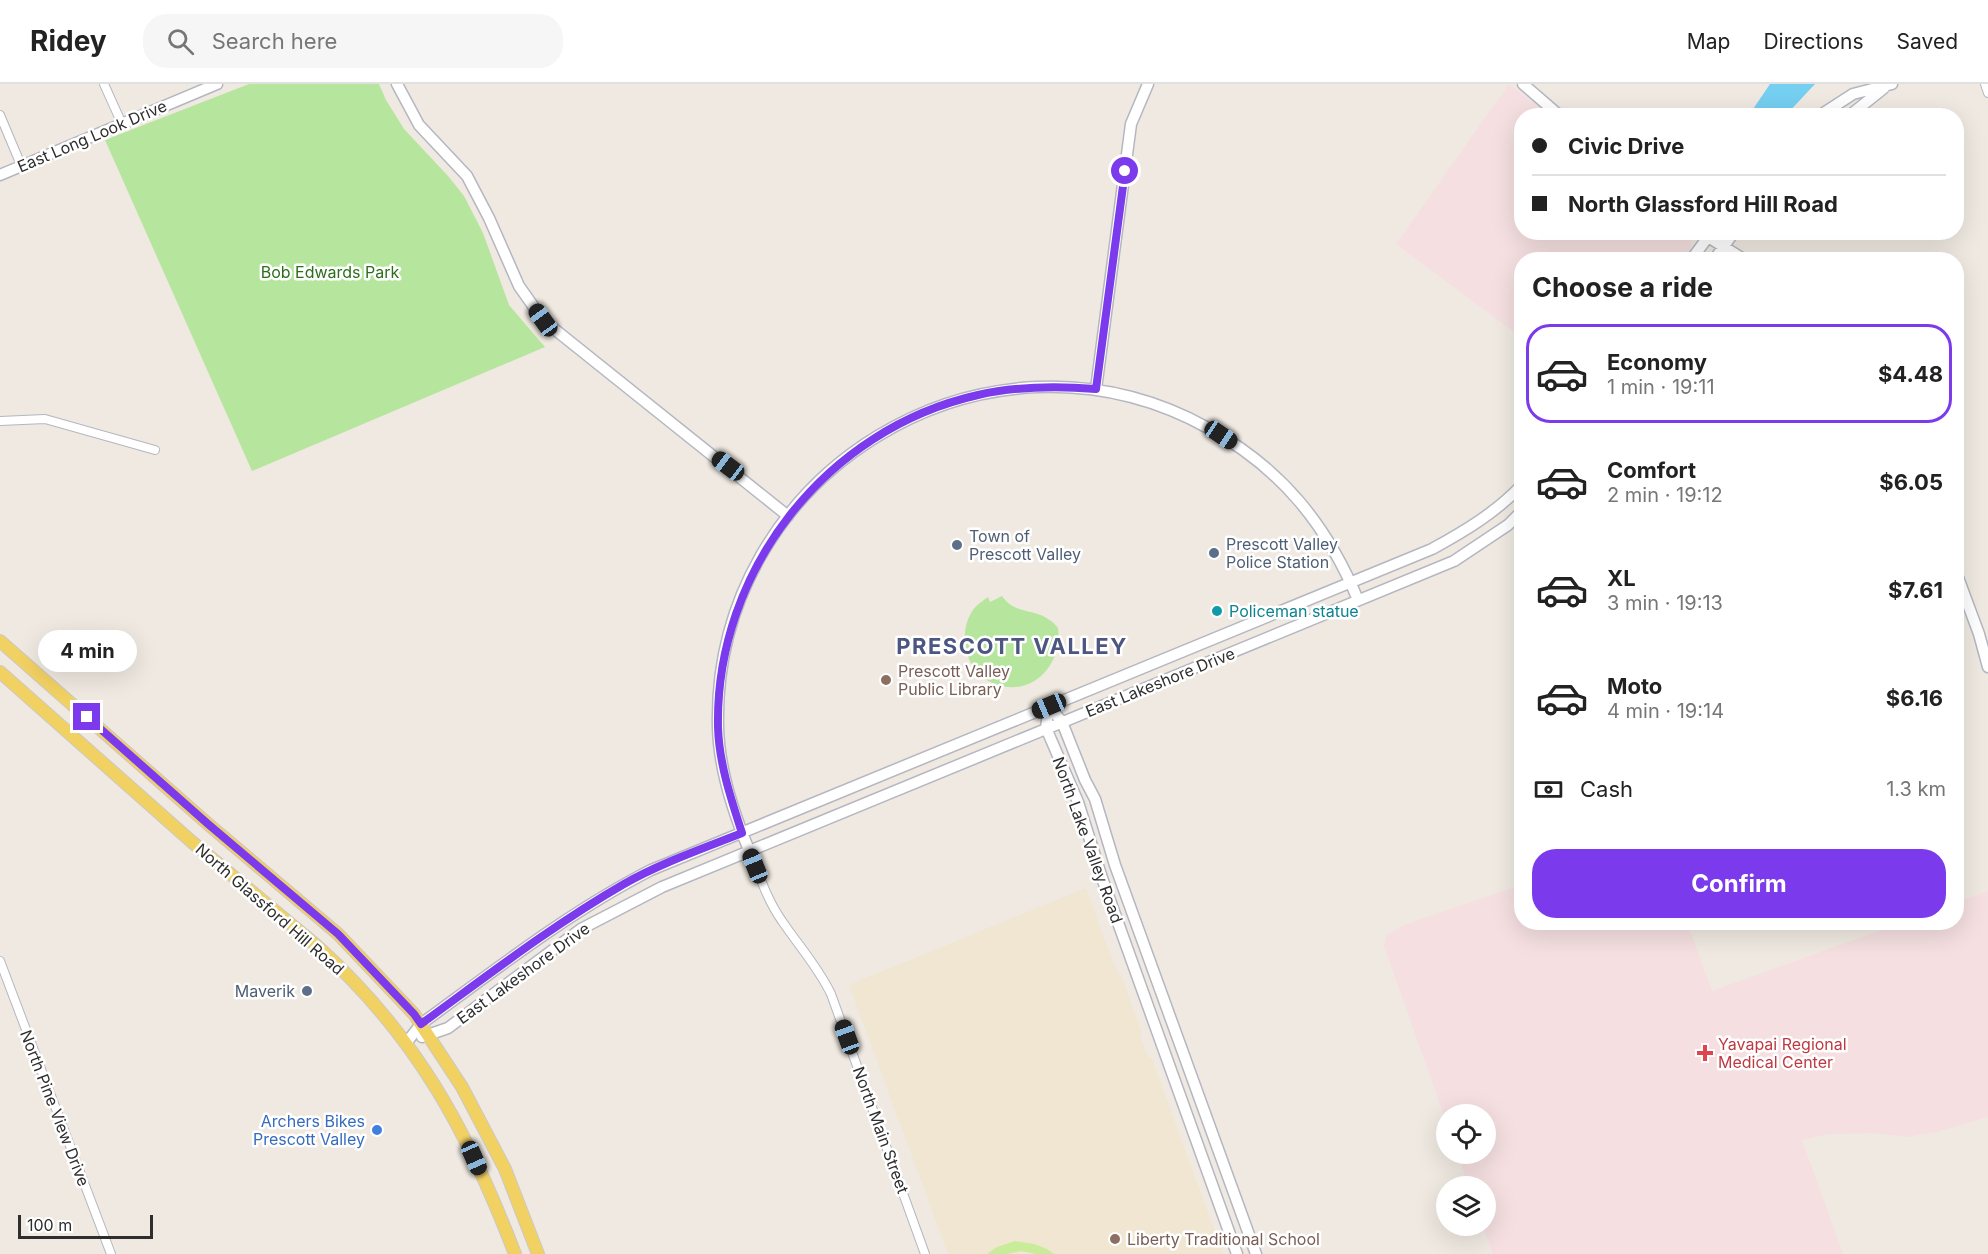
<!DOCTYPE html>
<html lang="en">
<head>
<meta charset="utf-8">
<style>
	:root { --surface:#fff; --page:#f6f6f6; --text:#222; --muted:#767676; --line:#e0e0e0; --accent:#7c3aed }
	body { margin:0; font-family:Inter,sans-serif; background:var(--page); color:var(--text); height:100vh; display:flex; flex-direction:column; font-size:22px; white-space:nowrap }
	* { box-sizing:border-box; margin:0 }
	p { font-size:20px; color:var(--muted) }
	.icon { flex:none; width:33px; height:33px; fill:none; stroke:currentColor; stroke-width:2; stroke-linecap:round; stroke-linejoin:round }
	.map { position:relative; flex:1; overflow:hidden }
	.details { position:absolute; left:1514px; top:168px; width:450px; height:678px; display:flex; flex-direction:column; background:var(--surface); border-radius:24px; box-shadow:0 6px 24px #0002 }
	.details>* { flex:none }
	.top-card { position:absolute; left:1514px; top:24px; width:450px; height:132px; border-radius:24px; box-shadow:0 6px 24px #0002; display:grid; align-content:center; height:132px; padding:0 18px; background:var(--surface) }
	.tools { position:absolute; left:1436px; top:1020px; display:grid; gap:12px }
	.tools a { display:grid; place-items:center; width:60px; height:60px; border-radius:50%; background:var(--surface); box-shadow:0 6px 24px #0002; font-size:30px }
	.scale { position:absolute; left:18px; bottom:15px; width:135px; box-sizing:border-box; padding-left:6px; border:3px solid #2e2e2e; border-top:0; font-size:16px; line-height:21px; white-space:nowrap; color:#2e2e2e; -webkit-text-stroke:4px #fff; paint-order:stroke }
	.end { position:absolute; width:27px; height:27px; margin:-14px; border:8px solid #7c3aed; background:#fff; box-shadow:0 0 0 3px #fff }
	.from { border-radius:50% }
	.bubble { position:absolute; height:42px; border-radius:21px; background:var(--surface); box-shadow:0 6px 24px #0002; font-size:20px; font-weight:700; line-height:42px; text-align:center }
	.car { position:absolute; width:18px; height:36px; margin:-18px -9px; border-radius:8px; box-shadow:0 0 4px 2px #0007; background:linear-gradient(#222 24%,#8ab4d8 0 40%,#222 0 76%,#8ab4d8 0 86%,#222 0) }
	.top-card b { display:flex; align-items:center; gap:21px; height:57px; font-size:22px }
	.top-card b+b { border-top:2px solid var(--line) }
	.top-card i { width:15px; height:15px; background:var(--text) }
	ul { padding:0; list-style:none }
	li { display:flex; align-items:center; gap:18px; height:99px; margin:0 12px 9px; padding:0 6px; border:3px solid transparent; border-radius:24px }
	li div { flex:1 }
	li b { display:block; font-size:22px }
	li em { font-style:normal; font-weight:700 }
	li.selected { border-color:var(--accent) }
	li>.icon { width:54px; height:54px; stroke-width:1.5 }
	h2 { padding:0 18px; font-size:27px; line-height:72px }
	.pay { display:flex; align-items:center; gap:15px; height:66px; padding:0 18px; font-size:22px }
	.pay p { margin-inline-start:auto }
	.action { display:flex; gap:12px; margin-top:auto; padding:12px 18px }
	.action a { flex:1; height:69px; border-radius:24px; background:var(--accent); color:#fff; font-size:24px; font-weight:700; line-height:69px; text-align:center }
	header { display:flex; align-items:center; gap:36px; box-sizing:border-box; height:84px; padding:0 30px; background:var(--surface); border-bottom:2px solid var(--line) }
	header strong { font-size:28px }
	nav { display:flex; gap:33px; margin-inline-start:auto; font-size:21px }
	.search { width:420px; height:54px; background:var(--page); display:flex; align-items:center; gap:15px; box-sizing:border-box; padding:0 21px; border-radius:24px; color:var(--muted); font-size:22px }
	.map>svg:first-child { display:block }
</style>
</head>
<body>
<header>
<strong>Ridey</strong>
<div class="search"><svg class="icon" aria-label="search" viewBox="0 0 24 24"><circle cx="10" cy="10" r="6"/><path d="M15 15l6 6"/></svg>Search here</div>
<nav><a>Map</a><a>Directions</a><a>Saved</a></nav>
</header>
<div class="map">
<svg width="1988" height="1170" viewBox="0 0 1988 1170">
	<rect width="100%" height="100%" fill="#efe9e1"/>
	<path fill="#f0e6d1" d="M1086 804 1110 870 1118 890 1122 893 1141 947 1140 951 1148 973 1152 975 1223 1170H948L849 901Z"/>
	<path fill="#f5dfe0" d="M1509 0 1550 31 1521 32V148L1684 149 1690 153 1691 161V167L1685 175 1521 176V253L1396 160Z
		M1521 801V838L1687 839 1712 907 1901 839 1956 838V819L1988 807V1033L1937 1048 1907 1053 1873 1049 1830 1050 1802 1056 1843 1170H1493L1483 1142H1485V1102H1469L1457 1070H1485V1030H1446V1037L1384 862 1386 852 1404 841Z"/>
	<path fill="#b6e59e" d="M249 0H379L386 16 404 45 448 92 464 112 483 149 509 221 545 263 252 387 105 56Z
		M1002 512C1017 534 1040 521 1058 544 1063 580 1032 614 995 600 967 590 957 554 971 529 975 522 981 518 988 513L990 518Z"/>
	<path fill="#c9ec9a" d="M1015 1157C1030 1159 1042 1160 1054 1170H1036L1021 1167 1007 1170H987L997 1163Z"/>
	<path fill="#75cff0" d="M1770 0H1815L1786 31H1749Z"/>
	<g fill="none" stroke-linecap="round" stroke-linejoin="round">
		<defs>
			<path id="street" d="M104 0 122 40
				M1985 0 1988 9
				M0 31 21 81
				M0 337 45 335 155 366
				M749 766C759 790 767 816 782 837 799 862 818 883 831 910L925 1170
				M0 877 111 1170"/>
			<path id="secondary" d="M397 0 419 41 467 92 489 134 519 202 543 236 788 432
				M1523 0 1560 32
				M1819 32 1853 10 1892 0
				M1849 32 1884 4
				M0 91 217 0
				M1700 148 1745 176
				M1691 176 1711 149
				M1714 176 1734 148
				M1096 305 1131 40 1148 0
				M1956 488 1979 550 1988 583
				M1049 622 1062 638 1085 696 1095 715 1115 781 1256 1170
				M1049 622 1046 644 1078 718 1102 794 1237 1170
				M749 766C733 728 719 684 718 643 712 389 986 221 1208 344 1281 384 1327 441 1358 516
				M422 953 448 944 581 845 662 803 1454 477 1508 441 1521 428
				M407 958 421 940C495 886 569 828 651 786L1432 465C1465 447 1495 429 1521 402"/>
			<path id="primary" d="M0 557 208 740 338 850 414 930 462 1003 505 1085 538 1170
				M0 588 192 758 317 862C416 951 468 1047 515 1170"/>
		</defs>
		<use href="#street" stroke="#b4b7c1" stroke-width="10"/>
		<use href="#secondary" stroke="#b4b7c1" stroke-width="13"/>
		<use href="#primary" stroke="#c9c9c9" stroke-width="14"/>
		<use href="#street" stroke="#fff" stroke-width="8"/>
		<use href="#secondary" stroke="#fff" stroke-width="10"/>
		<use href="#primary" stroke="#f2d163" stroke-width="12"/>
	</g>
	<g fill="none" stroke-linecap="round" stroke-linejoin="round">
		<path stroke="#7c3aed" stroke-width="8" d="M87 633 208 740 338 850 414 930 421 940C487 892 553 841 624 800 661 779 702 765 742 749 731 715 719 679 718 643 715 487 826 345 978 311 1017 302 1056 302 1096 305L1125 87"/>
	</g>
	<g fill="#5c6f8a" stroke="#fff" stroke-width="2">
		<circle cx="957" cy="461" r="6"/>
		<circle cx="1214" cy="469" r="6"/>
		<circle cx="307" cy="907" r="6"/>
	</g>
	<circle fill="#0f9aa8" stroke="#fff" stroke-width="2" cx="1217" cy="527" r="6"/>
	<g fill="#8d6e63" stroke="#fff" stroke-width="2">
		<circle cx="886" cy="596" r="6"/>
		<circle cx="1115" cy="1155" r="6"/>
	</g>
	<path fill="#e0444e" stroke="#fff" stroke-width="2" d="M1702 960h6v6h6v6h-6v6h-6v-6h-6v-6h6z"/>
	<circle fill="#3f7fe0" stroke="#fff" stroke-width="2" cx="377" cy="1046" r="6"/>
	<g text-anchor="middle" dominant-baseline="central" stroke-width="5" stroke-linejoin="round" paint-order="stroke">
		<g font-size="16" fill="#2e2e2e" stroke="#fff">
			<text transform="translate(92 52) rotate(-23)">East Long Look Drive</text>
			<text transform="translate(1160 598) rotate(-22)">East Lakeshore Drive</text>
			<text transform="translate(1088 756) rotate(70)">North Lake Valley Road</text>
			<text transform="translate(270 825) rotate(41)">North Glassford Hill Road</text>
			<text transform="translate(523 889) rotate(-36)">East Lakeshore Drive</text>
			<text transform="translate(55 1024) rotate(69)">North Pine View Drive</text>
			<text transform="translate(881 1046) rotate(70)">North Main Street</text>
		</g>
		<g font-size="16" fill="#2c6e1b" stroke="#fff">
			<text x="330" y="188">Bob Edwards Park</text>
		</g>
		<g font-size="16" fill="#4e5e75" stroke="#fff" text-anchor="start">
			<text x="969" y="452">Town of<tspan x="969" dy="18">Prescott Valley</tspan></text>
			<text x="1226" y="460">Prescott Valley<tspan x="1226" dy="18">Police Station</tspan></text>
			<text x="295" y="907" text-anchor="end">Maverik</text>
		</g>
		<g font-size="16" fill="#0d838f" stroke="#fff" text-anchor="start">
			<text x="1229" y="527">Policeman statue</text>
		</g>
		<g font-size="16" fill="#785e54" stroke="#fff" text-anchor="start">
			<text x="898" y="587">Prescott Valley<tspan x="898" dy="18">Public Library</tspan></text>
			<text x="1127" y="1155">Liberty Traditional School</text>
		</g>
		<g font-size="16" fill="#be3a42" stroke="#fff" text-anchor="start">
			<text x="1718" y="960">Yavapai Regional<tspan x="1718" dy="18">Medical Center</tspan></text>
		</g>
		<g font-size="16" fill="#366cbe" stroke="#fff" text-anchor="end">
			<text x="365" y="1037">Archers Bikes<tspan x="365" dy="18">Prescott Valley</tspan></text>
		</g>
		<g font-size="22" font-weight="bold" letter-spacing="1.5" fill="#4d5680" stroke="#fff">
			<text x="1012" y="562">PRESCOTT VALLEY</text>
		</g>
	</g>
</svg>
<div class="tools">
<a><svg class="icon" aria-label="locate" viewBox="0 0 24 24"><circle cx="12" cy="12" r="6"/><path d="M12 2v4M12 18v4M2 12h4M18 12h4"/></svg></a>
<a><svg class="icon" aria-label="layers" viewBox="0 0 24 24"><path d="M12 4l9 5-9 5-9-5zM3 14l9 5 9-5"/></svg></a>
</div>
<div class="scale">100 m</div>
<i class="end from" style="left:1125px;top:87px"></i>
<i class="end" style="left:87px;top:633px"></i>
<div class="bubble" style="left:38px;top:546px;width:99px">4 min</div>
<i class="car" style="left:543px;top:236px;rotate:324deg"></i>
<i class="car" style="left:1221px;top:351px;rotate:124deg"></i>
<i class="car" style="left:728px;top:382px;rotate:307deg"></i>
<i class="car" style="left:1049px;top:622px;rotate:247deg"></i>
<i class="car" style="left:755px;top:782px;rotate:338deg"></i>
<i class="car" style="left:847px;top:953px;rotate:340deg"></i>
<i class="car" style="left:474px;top:1074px;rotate:156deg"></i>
<div class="top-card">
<b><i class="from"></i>Civic Drive</b>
<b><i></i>North Glassford Hill Road</b>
</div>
<section class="details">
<h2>Choose a ride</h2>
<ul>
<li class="selected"><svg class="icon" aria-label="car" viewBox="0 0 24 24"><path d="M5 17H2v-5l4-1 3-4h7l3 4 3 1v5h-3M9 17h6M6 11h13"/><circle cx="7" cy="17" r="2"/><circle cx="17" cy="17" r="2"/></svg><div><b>Economy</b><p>1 min · 19:11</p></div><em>$4.48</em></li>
<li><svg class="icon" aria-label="car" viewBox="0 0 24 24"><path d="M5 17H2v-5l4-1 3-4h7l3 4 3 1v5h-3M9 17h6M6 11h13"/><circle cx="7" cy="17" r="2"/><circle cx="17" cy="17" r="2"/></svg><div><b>Comfort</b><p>2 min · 19:12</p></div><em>$6.05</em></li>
<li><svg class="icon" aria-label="car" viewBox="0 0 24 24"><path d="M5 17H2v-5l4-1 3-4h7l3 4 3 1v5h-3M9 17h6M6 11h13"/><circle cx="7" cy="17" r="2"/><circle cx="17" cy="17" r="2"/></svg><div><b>XL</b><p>3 min · 19:13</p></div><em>$7.61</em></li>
<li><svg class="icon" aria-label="car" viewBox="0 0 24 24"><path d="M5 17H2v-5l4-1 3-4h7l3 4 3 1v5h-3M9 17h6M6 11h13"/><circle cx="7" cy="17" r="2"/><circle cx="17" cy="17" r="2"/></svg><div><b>Moto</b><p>4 min · 19:14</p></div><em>$6.16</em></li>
</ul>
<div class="pay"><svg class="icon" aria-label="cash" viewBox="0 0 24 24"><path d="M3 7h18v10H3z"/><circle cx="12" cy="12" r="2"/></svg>Cash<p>1.3 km</p></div>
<div class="action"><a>Confirm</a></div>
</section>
</div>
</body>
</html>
